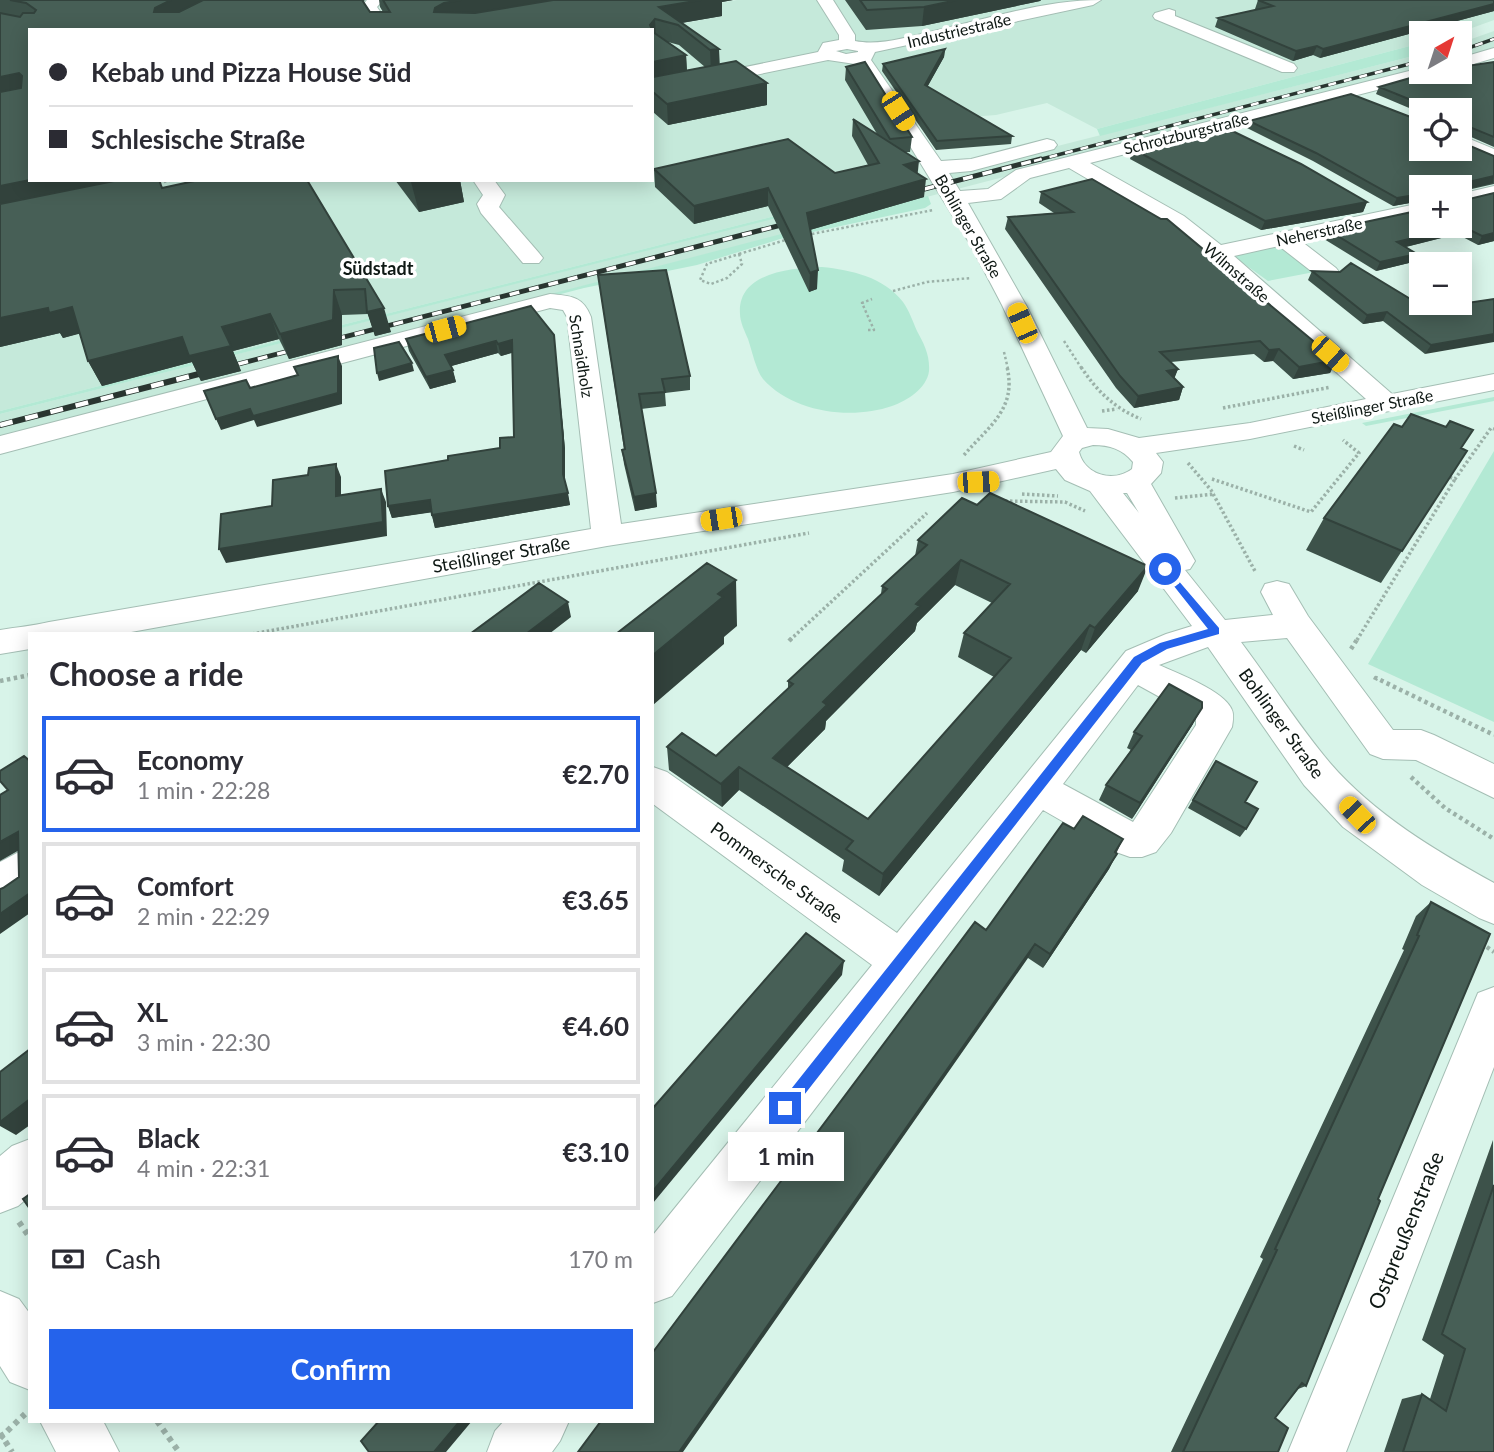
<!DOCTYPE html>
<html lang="en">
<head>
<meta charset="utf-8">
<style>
	:root { --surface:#fff; --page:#f2f2f3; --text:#2b2b33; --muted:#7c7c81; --line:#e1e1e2; --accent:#2563eb }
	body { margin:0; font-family:Lato,sans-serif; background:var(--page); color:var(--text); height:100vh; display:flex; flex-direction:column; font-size:26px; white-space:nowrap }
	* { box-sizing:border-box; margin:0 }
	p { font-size:23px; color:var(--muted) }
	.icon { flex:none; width:38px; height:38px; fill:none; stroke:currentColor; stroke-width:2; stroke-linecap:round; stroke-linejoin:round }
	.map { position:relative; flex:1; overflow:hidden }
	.panel { position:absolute; left:28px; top:632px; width:626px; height:791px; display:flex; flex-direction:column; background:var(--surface); border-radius:0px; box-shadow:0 4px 18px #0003 }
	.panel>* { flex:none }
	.hud { position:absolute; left:28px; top:28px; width:626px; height:154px; border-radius:0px; box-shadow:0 4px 18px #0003; display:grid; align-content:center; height:154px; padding:0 21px; background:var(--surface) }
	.needle { width:46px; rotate:39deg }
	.fabs { position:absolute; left:1409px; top:21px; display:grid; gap:14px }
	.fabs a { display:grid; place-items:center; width:63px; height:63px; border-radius:0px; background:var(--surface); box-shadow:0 4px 18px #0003; font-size:35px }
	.end { position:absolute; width:32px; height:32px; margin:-16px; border:9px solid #2563eb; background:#fff; box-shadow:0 0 0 4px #fff }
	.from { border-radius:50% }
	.bubble { position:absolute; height:49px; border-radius:0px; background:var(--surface); box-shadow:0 4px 18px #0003; font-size:23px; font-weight:700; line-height:49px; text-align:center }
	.car { position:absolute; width:21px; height:42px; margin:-21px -10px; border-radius:9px; box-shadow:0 0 5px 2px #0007; background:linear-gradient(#f5c518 24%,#345 0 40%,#f5c518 0 76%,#345 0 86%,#f5c518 0) }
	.hud b { display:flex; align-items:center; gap:24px; height:66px; font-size:26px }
	.hud b+b { border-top:2px solid var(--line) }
	.hud i { width:18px; height:18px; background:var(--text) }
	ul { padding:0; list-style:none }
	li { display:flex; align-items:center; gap:21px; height:116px; margin:0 14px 10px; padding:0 7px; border:4px solid var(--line); border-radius:0px }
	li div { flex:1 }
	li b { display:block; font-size:26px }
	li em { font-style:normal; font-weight:700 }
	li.selected { border-color:var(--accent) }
	li>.icon { width:63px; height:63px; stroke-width:1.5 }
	h2 { padding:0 21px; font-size:32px; line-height:84px }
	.pay { display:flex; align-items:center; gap:18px; height:77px; padding:0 21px; font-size:26px }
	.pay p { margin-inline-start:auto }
	.button { display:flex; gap:14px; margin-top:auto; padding:14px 21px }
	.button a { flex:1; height:80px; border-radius:0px; background:var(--accent); color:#fff; font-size:28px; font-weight:700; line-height:80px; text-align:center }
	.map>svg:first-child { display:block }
</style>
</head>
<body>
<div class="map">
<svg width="1494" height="1452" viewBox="0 0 1494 1452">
	<rect width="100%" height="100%" fill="#d8f4e9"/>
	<path fill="#c5e9da" d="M737 0H1494V20L1458 33H1421V43L1097 129 1047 103 996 115 905 122 922 179 0 411V150L30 180H653V30H648L723 16 709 5Z
		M1494 31V47L1460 59V43Z
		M1421 54V69L0 437V414Z"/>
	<path fill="#b3e9d4" d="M1421 43V54L1100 136 1097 129Z
		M922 179 923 181 0 414V411Z
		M928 196 931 204 925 208 780 239 697 265 584 288 0 440V437Z
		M1295 239 1335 268 1268 281 1229 253Z
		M822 267C851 270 884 277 903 302 909 310 913 322 917 331 924 344 930 355 929 371 927 388 907 401 892 406 852 420 793 413 763 379 756 370 752 351 748 339 745 332 740 322 740 314 737 272 792 268 822 267Z
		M1494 397V401L1366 426 1362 423Z
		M1494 451V722L1368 664Z"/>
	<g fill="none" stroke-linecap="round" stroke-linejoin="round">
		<defs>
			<path id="minor" d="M367 0H383L377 7 393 30H377L361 7Z
				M817 0H833L855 35V41C879 46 907 37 930 32 986 19 1044 0 1101 0L1093 5 875 52 871 60 941 161 971 159 1047 139 1054 141 1057 145 1054 149 971 171 949 173 960 191 988 189 1016 170 1421 68V72H1435L1432 76 1090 163 1184 216 1221 245 1421 203V215L1301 241 1336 268 1340 273 1336 278H1320L1279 246 1234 256 1392 394 1494 374V390L1250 439 1156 453 1163 462 1161 473 1151 484 1195 561 1190 569 1185 570 1225 620 1273 615 1261 592 1265 584 1277 581 1289 584 1308 616 1393 730H1421L1434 735 1494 764V798L1416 760 1383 759 1370 754 1287 638 1241 642C1271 682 1298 725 1330 763 1374 814 1436 851 1494 883V924L1479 918 1422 885 1343 827 1304 785 1208 647 1159 665C1177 673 1225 691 1232 710 1234 715 1233 721 1232 727L1171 833 1156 852 1142 857H1130L1116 852 1043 810 672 1296 653 1303V1235L872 965 653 804V767L667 772 897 933 1126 651 1166 634 1192 626 1090 491 1065 480 1056 469 953 492 607 546 120 634H30V649L0 654V630C17 627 33 626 49 622L591 529 567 317 563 310 550 308 0 454V436L550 294C571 296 583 296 591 317L621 524 953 474 1051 452 1063 436 1002 305 970 244 864 71 855 64 828 60 653 96V86L818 52 823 43 839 40V35ZM847 49 858 51V52L846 54 836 51ZM1069 168 1168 226 1209 258 1366 399 1250 423 1139 438 1108 429 1087 428 1026 305 968 203 1001 199 1030 178ZM1093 445C1110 445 1122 449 1133 462L1132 469C1113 483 1085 475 1079 452L1082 448ZM1123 493H1127L1139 513ZM1138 685 1196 717V725L1133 822 1063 784Z
				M1169 9 1175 11V16L1294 64 1297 68 1294 72H1282L1155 19 1153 16 1155 13Z
				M1494 48V58L1460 68V58Z
				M1460 135 1494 149V163L1460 148Z
				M473 180H494L505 195 499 207 539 253 543 258 539 263H523L481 213 477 204 483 195Z
				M1494 186V198L1460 206V194Z
				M30 846V886L15 897 0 902V862Z
				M1494 987V1067L1346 1452H1288L1478 993Z
				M30 1139V1196L18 1206 0 1213V1156L12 1146Z
				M0 1291 19 1299 30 1314V1390L10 1382 0 1366Z
				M40 1421H103L119 1452H56Z
				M504 1421H569L560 1441 552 1452H487L495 1431Z"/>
		</defs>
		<use href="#minor" stroke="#a4beb4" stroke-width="2"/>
		<path stroke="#9bb1a8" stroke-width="2.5" stroke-dasharray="2.5 2.5" stroke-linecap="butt" d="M154 184 174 180
			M807 235 933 210
			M739 254 742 264 727 278 711 284 700 280 707 264Z
			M739 254 789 239
			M893 291 927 282 971 278
			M868 330H874L862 303 872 299
			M1064 341 1082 369
			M1004 352 1008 369"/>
		<path stroke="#9bb1a8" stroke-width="3.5" stroke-dasharray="2.5 2.5" stroke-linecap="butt" d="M1081 367C1097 391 1114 408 1141 419
			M1223 408 1331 387
			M1102 411 1117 409
			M1294 446 1304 450
			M964 455C989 426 1017 409 1007 367
			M1188 463 1211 490 1256 573
			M1445 476 1455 479 1491 428 1494 429
			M1212 479 1311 512 1359 453 1343 440
			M1022 494 1058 496
			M1175 498 1215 494
			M1005 501 1065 502 1085 511
			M252 634 809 533
			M790 640 927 513
			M1357 640 1455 479"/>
		<path stroke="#9bb1a8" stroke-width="4.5" stroke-dasharray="3.5 3.5" stroke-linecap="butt" d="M789 641 792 638
			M1351 649 1358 638
			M1375 680 1376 678 1494 735
			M0 681 30 675
			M1411 777 1445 808 1494 839
			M1481 943 1494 952"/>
		<path stroke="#9bb1a8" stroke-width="6" stroke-dasharray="5 5" stroke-linecap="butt" d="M19 1222 30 1238
			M157 1421 179 1452
			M0 1433 12 1452
			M0 1438 25 1414"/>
		<use href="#minor" fill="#fff" fill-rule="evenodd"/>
		<defs>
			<path id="rail-far2" d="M1460 51 1494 39
				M1034 161 1421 61"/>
			<path id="rail-far1" d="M905 194 1041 159
				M219 369 797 221"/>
			<path id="rail" d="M0 425 226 367"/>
		</defs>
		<use href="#rail-far2" stroke="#293530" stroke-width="3.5"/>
		<use href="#rail-far1" stroke="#293530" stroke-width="5"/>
		<use href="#rail" stroke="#293530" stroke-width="6"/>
		<use href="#rail-far2" stroke="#fff" stroke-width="2.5" stroke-dasharray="8" stroke-linecap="butt"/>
		<use href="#rail-far1" stroke="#fff" stroke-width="3.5" stroke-dasharray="10" stroke-linecap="butt"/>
		<use href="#rail" stroke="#fff" stroke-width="4.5" stroke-dasharray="13" stroke-linecap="butt"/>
	</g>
	<path fill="#3d524a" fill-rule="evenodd" d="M0 0H365L363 2 370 12H383L380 7 379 0H733L722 2V16L682 23 719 49V64L767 105 668 125 653 112V30H30L162 188 307 180 391 332 375 336 368 314 342 315V345L289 359 279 339 233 351 241 371 201 381 192 362 102 386 88 361 80 333 63 338 60 333 0 347ZM668 42 679 45 705 67 687 70 686 55Z
		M845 0H1041L1040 1 922 26 866 30Z
		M1258 0H1494V11L1320 58 1313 55 1293 61 1215 27 1218 18 1256 10 1255 9Z
		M945 49 944 57 927 87 1012 136 1011 144 936 150 882 71 883 64Z
		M1494 62V147L1462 133 1463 143 1494 156V184L1463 191 1462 198 1494 241 1478 245 1457 234 1406 247 1417 254 1413 262 1376 271 1324 239 1328 230 1460 226 1421 187V201L1393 206 1313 161 1247 128 1249 121 1421 149 1460 110H1421V113L1376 94 1379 87Z
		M846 67 912 137 910 152H905L918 174 924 197 810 230 817 289 809 292 768 206 694 224 655 187 654 169 835 173 868 165 852 136 853 119 877 134 845 80Z
		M1133 149 1367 202 1363 212 1261 230 1130 159Z
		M395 180H460L464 202 419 212Z
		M1041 192 1336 360 1330 373 1293 379 1273 361 1264 362 1254 354 1171 362 1178 369 1174 378 1183 387 1179 400 1134 408 1116 388 1005 229 1008 217 1054 213 1039 203Z
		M1312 271 1427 309 1494 299 1425 354 1383 321 1363 324 1308 280Z
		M600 289 690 376V390L665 393 666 406 641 409 657 507 635 511 624 464 622 450 624 449Z
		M554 335 565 449V482L570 505 435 528 431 512 392 518 388 506 448 460 500 448 514 437 512 353 501 356 498 353 451 366 456 382 430 389 409 351 406 339Z
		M1461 448 1467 451 1381 583 1306 550 1324 518Z
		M918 540 1138 591 1086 653 1081 650 879 896 842 871 844 860 739 790 722 807 669 770 667 747 716 756 788 688V681L881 594 882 586 915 556ZM955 585 992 603 964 633 958 657 994 677 868 819 787 767 825 729 826 721 915 631 917 623Z
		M1193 724 1132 819 1099 800 1106 785 1131 750 1127 748 1134 732Z
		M1216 761 1245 802 1246 829 1240 837 1188 808Z
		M1123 839 1109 869 1043 968 986 930Z
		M1431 902 1378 1199 1306 1386 1298 1389 1275 1418 1278 1452H1171L1263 1259 1260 1257 1404 950 1402 949 1416 916Z
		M1493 1140 1494 1452H1384L1402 1399 1422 1394 1430 1399 1444 1355 1422 1340Z"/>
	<path fill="#32423c" d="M171 0H214L162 30 154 12 155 8Z
		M461 0H582L438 30 434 12 435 8 444 3Z
		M701 0H733L722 2V16L675 24 659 7Z
		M957 0H1041L1040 1 922 26 924 7Z
		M1494 2V11L1320 58 1323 49Z
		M655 19 656 39 650 25Z
		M1317 46 1313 55 1293 61 1296 51Z
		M719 49 720 69 711 71 710 50Z
		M945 49 944 57 924 93 925 85Z
		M686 55 687 76 653 83V62Z
		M19 73 30 94 0 100V77Z
		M767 83V105L668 125 667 104Z
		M919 161 917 179 904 165Z
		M1494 176 1493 183 1460 191 1464 183Z
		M926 179 924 197 806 231 807 213Z
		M30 180H154L0 211V186Z
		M421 180H460L464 202 419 212 411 182Z
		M768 188V206L694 224V206Z
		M1421 194V201L1393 206 1397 198Z
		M1367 202 1363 212 1261 230 1265 221Z
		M1462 226 1457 234 1393 250 1397 242Z
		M1494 233V241L1478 245 1482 236Z
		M1417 254 1413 262 1376 271 1380 262Z
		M818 270 817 289 809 292 810 273Z
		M334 290 342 315V345L289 359 280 334Z
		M72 307 86 332 63 338 60 333 0 347V318L48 308Z
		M384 308 391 332 375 336 367 312Z
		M1387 312 1383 321 1363 324 1367 315Z
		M270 314 279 339 233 351 241 371 201 381 192 362 102 386 88 361Z
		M1494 334V342L1425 354 1431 345Z
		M554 335 565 449V486L563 474Z
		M512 340 514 352 501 356 498 344Z
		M496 341 498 353 448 367 445 355Z
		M1279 349 1273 361 1264 362 1269 350Z
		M338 356 342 366V404L257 427 254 420 221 430 216 419Z
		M1336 360 1330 373 1293 379 1299 367Z
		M412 363 414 371 379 381 377 373Z
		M1178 369 1173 382 1167 371Z
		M453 370 456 382 430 389 426 377Z
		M1183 387 1179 400 1134 408 1138 396Z
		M336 464 341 477V509L336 496Z
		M381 489 386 502 387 536 226 563 219 549Z
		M568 493 570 505 435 528 432 515Z
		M656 493 657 507 635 511 634 497Z
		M430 500 434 512 392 518 388 506Z
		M961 560 955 585 917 623 915 631 826 721 825 729 772 782 773 758 823 702 916 604Z
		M1148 566 1138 591 1086 653 1095 628Z
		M736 580 737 626 724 637V644L653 705V655L718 594Z
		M568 602 571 617 549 634H526Z
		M1090 625 1081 650 879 896 883 874Z
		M1202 708 1193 724 1132 819 1140 803Z
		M739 767V790L722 807 721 784Z
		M18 832 30 844 0 861V842Z
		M1117 854 1109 869 1043 968 1050 954Z
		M30 893V913L0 934V914Z
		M1035 944 1028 958 683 1452H679Z
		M844 961 842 975 653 1203V1191Z
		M30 1099V1125L16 1135 0 1126V1122Z
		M460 1421H472L446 1452H434Z"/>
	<path fill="#475f56" stroke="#32423c" stroke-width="2" fill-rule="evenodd" d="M10 0H171L155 8 154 12H179L203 0H362L370 12H390L383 0H461L444 3 435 8 434 12 475 13 553 0H701L659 7 719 49 710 50 678 25 655 19 650 25 652 30H30V180L0 186V92L21 88 22 76 19 73 0 77V13L20 17 23 13H34L36 10 26 3Z
		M860 0H957L924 7 867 10Z
		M1258 0H1494V4L1323 49 1317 46 1296 51 1218 18 1273 6Z
		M653 31V32L686 55 653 62Z
		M945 49 925 85 1012 136 937 141 883 64Z
		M736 61 767 83 667 104 653 92V77Z
		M865 62 912 137 890 139 846 67Z
		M1494 62V137L1465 125 1461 127 1463 143 1494 156V176L1464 183 1462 198 1465 200 1494 193V233L1482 236 1462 226 1397 242 1417 254 1380 262 1328 230 1421 210V226H1460V187H1421V194L1397 198 1316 153 1249 121 1351 94 1421 121V149H1460V110H1426V106L1379 87 1431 72H1460V67Z
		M853 119 919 161 904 165 926 179 807 213 818 270 810 273 768 188 694 206 654 169 788 139 835 173 879 163Z
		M1222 126 1301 164 1367 202 1265 221 1133 149Z
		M1092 179 1161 219H1167L1336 360 1299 367 1279 349 1269 350 1260 341 1160 352 1178 369 1167 371 1183 387 1138 396 1120 376 1008 217 1073 212 1041 192Z
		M119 180H159L162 188 199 180H307L384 308 367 312 365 289 334 290 333 320 280 334 270 314 222 327 231 346 189 356 182 337 88 361 72 307 49 313 48 308 0 318V204Z
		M1351 263 1427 309 1494 299V334L1431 345 1387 312 1367 315 1312 271 1340 272Z
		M666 270 690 376 662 379 665 392 639 394 656 493 634 497 622 450 625 449 598 275Z
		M531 306 554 335 563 437V474L568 493 432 515 430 500 388 506 385 471 448 460V456L500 448V438L514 437 512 340 498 344 496 341 445 355 453 370 426 377 406 339Z
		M399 342 412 363 377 373 374 348Z
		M338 356V393L253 416 250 409 216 419 204 391 246 380 250 388 298 375 294 367Z
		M1411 414 1446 427 1450 421 1473 430 1461 448 1467 451 1402 551 1324 518 1394 424 1402 427Z
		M336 464V496L381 489 383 522 219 549 221 514 272 506 273 480 308 475 309 468Z
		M990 493 1148 566 1095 628 1090 625 883 874 846 849 853 841 739 767 721 784 667 747 682 733 716 756 793 684 788 681 887 589 882 586 927 545 918 540 962 498 977 505ZM961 560 1010 584 964 633 1011 658 868 819 773 758 827 705 823 702 920 606 916 604Z
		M707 563 736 580 718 594 723 597 653 655V634H616Z
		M539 583 568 602 526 634H470Z
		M1169 684 1202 702V708L1140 803 1106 785 1142 736 1134 732Z
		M24 756 30 761V893L0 914V889L3 888 19 877 18 832 0 842V795L8 790 0 781V771Z
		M1216 761 1257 782 1245 802 1258 809 1246 829 1193 800Z
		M1083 816 1123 839 1115 852 1117 854 1050 954 1035 944 679 1452H578L601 1421H653V1352L975 922 986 930 1063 823 1074 829Z
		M1431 902 1490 934 1378 1199 1380 1201 1306 1386 1302 1383 1275 1418 1288 1428 1278 1452H1183L1277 1250 1275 1249 1419 936 1417 935Z
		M806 933 844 961 653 1191V1108Z
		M30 1049V1099L0 1122V1072Z
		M1494 1185V1452H1403L1422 1394 1446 1411 1465 1349 1442 1334Z
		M30 1194V1209L23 1199Z
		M379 1421H460L434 1452H369L361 1441Z"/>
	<path fill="#2563eb" d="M1165 565 1219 628V634L1167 649 1142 663 790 1113 785 1115 780 1113 777 1108 780 1103 1134 657 1160 643 1208 629 1162 571 1160 569Z"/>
	<g text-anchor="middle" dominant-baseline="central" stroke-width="7" stroke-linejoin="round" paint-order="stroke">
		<g font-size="16" fill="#0e1814" stroke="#fff">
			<text transform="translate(959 30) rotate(-13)">Industriestraße</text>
			<text transform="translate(1186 133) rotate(-14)">Schrotzburgstraße</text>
			<text transform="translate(969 226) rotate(60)">Bohlinger Straße</text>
			<text transform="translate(1319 231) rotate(-12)">Neherstraße</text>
			<text transform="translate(1237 272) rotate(41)">Wilmstraße</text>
			<text transform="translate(582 356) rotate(81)">Schnaidholz</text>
			<text transform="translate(1372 406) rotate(-11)">Steißlinger Straße</text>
		</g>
		<g font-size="18" font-weight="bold" fill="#0e1814" stroke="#fff">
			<text x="378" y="268">Südstadt</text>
		</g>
		<g font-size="18" fill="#0e1814" stroke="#fff">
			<text transform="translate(501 554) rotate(-10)">Steißlinger Straße</text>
			<text transform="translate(1282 723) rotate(54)">Bohlinger Straße</text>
			<text transform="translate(777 872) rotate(36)">Pommersche Straße</text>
		</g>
		<g font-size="21" fill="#0e1814" stroke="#fff">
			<text transform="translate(1405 1230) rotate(-68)">Ostpreußenstraße</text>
		</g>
	</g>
</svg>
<div class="fabs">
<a><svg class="needle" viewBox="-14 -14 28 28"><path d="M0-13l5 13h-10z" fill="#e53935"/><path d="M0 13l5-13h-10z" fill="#7c7c81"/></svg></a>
<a><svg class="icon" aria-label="locate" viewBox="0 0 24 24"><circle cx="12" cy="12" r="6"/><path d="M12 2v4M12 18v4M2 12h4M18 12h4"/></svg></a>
<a>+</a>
<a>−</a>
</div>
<i class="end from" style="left:1165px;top:569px"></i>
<i class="end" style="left:785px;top:1108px"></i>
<div class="bubble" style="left:728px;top:1132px;width:116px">1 min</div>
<i class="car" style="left:898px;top:111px;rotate:147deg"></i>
<i class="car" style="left:1022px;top:323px;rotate:336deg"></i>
<i class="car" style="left:445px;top:329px;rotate:75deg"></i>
<i class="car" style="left:1330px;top:354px;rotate:132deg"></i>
<i class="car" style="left:978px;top:482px;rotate:88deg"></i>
<i class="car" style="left:721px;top:519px;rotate:261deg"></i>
<i class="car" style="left:1357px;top:815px;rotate:316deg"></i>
<div class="hud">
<b><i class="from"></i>Kebab und Pizza House Süd</b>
<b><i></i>Schlesische Straße</b>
</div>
<section class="panel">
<h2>Choose a ride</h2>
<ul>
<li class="selected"><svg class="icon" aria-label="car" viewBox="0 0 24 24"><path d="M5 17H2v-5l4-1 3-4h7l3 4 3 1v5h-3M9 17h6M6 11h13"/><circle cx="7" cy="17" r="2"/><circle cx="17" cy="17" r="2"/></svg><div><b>Economy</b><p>1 min · 22:28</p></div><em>€2.70</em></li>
<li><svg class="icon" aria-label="car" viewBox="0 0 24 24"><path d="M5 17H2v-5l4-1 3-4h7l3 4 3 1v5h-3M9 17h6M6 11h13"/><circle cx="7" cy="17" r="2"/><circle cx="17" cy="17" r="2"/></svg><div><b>Comfort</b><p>2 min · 22:29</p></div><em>€3.65</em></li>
<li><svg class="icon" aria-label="car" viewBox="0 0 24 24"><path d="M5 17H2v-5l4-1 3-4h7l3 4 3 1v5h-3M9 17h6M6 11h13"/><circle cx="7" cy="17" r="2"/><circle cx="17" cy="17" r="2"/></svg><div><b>XL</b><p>3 min · 22:30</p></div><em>€4.60</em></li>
<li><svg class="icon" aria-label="car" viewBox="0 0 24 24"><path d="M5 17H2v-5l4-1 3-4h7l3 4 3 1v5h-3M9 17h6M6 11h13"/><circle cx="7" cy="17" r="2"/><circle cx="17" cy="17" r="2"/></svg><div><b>Black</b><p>4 min · 22:31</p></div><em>€3.10</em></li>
</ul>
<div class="pay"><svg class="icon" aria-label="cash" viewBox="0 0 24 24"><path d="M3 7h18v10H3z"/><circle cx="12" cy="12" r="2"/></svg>Cash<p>170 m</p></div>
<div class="button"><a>Confirm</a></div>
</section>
</div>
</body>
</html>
